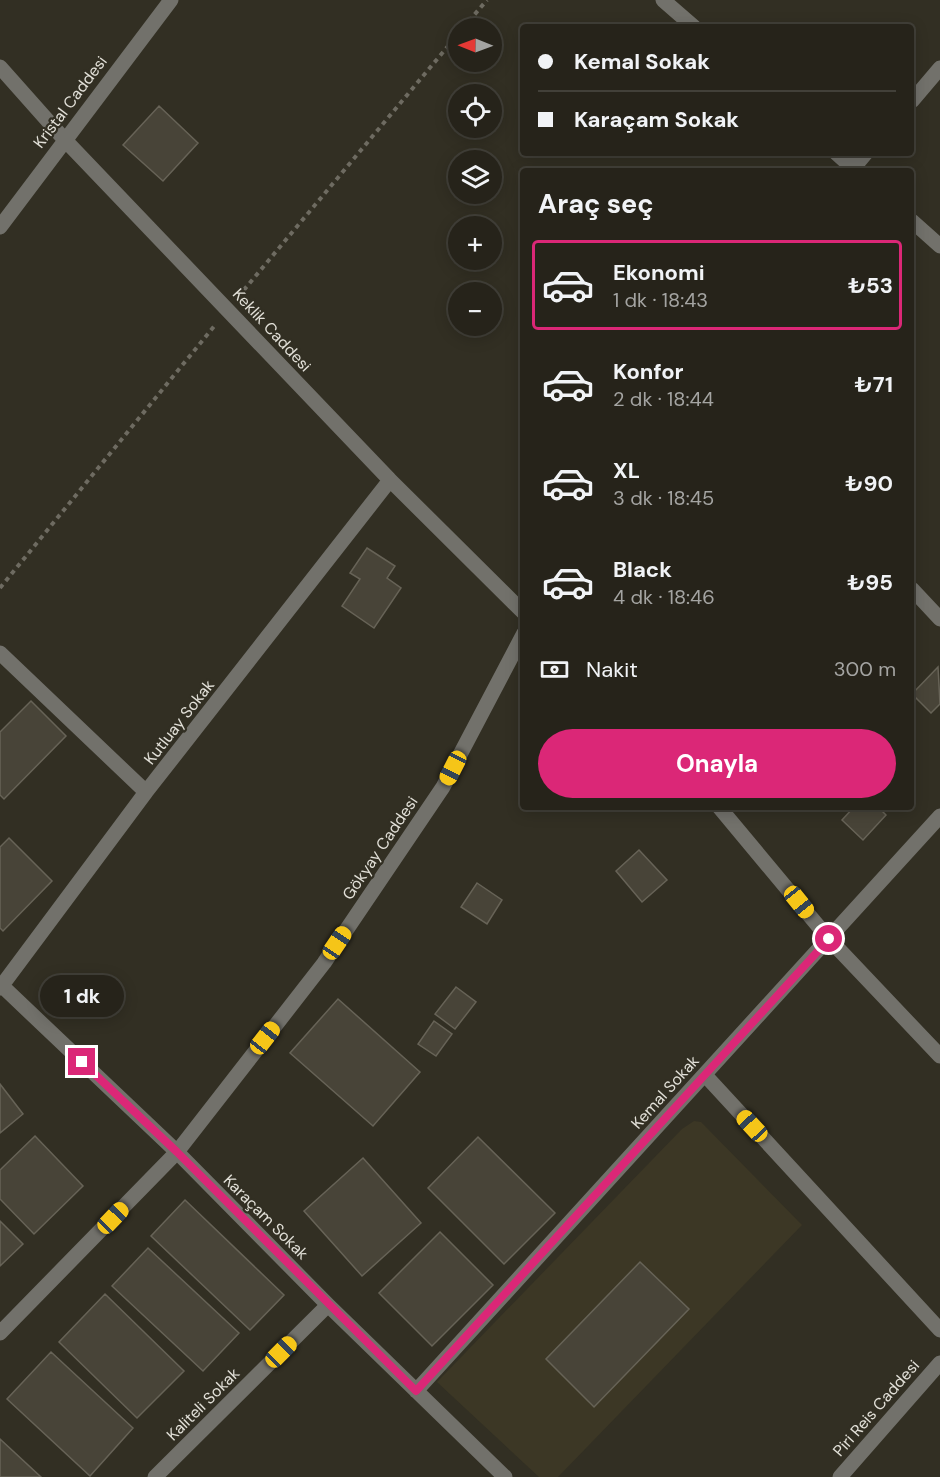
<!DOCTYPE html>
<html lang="tr">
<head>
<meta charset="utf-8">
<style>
	:root { --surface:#26231a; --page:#322f27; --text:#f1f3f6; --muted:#a4a4a2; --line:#424039; --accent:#db2777 }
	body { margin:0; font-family:"DM Sans",sans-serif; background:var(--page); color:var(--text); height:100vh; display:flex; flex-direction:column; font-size:22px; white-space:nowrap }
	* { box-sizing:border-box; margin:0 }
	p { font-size:20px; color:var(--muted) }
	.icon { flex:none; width:33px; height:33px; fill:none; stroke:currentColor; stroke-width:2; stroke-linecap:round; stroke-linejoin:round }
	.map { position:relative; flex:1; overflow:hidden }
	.sheet { position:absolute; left:520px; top:168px; width:394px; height:642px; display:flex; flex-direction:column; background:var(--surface); border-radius:6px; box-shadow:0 3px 15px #0003,0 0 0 2px var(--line) }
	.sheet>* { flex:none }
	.guide { position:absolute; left:520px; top:24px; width:394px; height:132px; border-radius:6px; box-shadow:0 3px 15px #0003,0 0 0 2px var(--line); display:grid; align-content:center; height:132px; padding:0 18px; background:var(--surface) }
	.needle { width:39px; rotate:271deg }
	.tools { position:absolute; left:448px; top:18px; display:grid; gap:12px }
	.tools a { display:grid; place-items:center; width:54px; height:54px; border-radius:50%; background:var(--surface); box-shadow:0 3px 15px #0003,0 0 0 2px var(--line); font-size:30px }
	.end { position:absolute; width:27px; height:27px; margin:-14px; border:8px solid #db2777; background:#fff; box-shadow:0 0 0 3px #fff }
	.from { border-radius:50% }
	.bubble { position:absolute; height:42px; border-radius:21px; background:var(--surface); box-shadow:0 3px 15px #0003,0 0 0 2px var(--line); font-size:20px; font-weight:700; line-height:42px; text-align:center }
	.car { position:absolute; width:18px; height:36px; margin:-18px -9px; border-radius:8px; box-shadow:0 0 4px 2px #0007; background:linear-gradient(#f5c518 24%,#345 0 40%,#f5c518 0 76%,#345 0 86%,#f5c518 0) }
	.guide b { display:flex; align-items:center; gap:21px; height:57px; font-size:22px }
	.guide b+b { border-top:2px solid var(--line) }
	.guide i { width:15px; height:15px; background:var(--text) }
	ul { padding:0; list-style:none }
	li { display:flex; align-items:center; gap:18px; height:90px; margin:0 12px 9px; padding:0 6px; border:3px solid transparent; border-radius:6px }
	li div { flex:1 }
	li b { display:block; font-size:22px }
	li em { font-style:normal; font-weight:700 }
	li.active { border-color:var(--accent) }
	li>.icon { width:54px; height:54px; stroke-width:1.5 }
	h2 { padding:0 18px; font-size:27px; line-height:72px }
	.pay { display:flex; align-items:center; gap:15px; height:66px; padding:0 18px; font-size:22px }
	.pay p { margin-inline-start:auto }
	.cta { display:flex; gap:12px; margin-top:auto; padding:12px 18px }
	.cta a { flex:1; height:69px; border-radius:36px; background:var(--accent); color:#fff; font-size:24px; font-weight:700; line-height:69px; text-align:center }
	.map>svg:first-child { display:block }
</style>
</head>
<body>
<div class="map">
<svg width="940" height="1477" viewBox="0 0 940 1477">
	<rect width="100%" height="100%" fill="#322f23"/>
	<path fill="#3c3725" d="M694 1121 701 1122 802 1225 558 1477H539L437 1382 682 1129Z"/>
	<path fill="#484438" stroke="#676357" stroke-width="1.5" d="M159 106 198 143 163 181 123 145Z
		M367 548 395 566 387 578 401 588 374 628 342 606 360 579 350 573Z
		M938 667 940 704 931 713 912 694Z
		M31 701 66 736 4 799 0 795V732Z
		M854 807H878L886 815 863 840 842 820Z
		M9 838 52 881 3 931 0 928V847Z
		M639 850 667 880 642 902 616 871Z
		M477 883 502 900 487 924 461 907Z
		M456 987 476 1002 455 1029 435 1014Z
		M338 999 420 1072 373 1126 290 1053Z
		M434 1021 452 1034 436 1056 418 1044Z
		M0 1084 23 1114 0 1133Z
		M35 1136 83 1186 34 1234 0 1199V1170Z
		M478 1137 555 1213 504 1264 428 1188Z
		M363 1158 421 1223 362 1276 304 1211Z
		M185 1200 284 1295 250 1330 151 1236Z
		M0 1221 23 1244 0 1266Z
		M440 1232 493 1285 432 1346 379 1293Z
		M148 1248 239 1333 203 1371 112 1286Z
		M640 1262 689 1309 594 1407 546 1359Z
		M105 1294 184 1371 137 1418 59 1342Z
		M51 1352 133 1428 90 1476 7 1399Z
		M0 1439 41 1477H0Z"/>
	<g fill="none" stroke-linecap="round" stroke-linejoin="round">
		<path stroke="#6e6b61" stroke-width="4" stroke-dasharray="4.5 4.5" stroke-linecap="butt" d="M463 28 487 0
			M238 297 459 33
			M0 588 216 324"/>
		<path stroke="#72716b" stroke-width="15" d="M663 0 694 27
			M0 67 64 139 390 480 524 613
			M912 101 940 68
			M836 153 856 171
			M851 171 866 153
			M912 221 940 246
			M0 227 171 0
			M912 589 940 619
			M0 653 146 792
			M719 807 829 939 940 1056
			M0 984 177 1152 328 1305 505 1477
			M0 988 146 792 390 480
			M705 1075 940 1330
			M0 1333 177 1152 324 963 443 787 524 633
			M416 1391 940 816
			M155 1477 328 1305
			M840 1477 940 1363"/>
	</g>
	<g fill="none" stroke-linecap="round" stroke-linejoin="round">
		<path stroke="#db2777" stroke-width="8" d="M82 1062 177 1152 416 1391 829 939"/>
	</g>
	<g text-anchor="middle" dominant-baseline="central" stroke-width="4.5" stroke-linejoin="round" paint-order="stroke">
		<g font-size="16" fill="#e2e0d8" stroke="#322f23">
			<text transform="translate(70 102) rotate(-53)">Kristal Caddesi</text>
			<text transform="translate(272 330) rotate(47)">Keklik Caddesi</text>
			<text transform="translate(179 722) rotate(-52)">Kutluay Sokak</text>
			<text transform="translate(380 848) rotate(-56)">Gökyay Caddesi</text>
			<text transform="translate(665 1092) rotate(-48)">Kemal Sokak</text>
			<text transform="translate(266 1217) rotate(45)">Karaçam Sokak</text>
			<text transform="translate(203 1404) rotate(-45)">Kaliteli Sokak</text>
			<text transform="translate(876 1408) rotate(-49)">Piri Reis Caddesi</text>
		</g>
	</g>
</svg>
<div class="tools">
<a><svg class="needle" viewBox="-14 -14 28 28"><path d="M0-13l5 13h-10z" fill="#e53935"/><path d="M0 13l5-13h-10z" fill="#a4a4a2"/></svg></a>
<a><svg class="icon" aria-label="locate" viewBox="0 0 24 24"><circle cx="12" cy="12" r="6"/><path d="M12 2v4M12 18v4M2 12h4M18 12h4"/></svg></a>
<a><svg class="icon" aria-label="layers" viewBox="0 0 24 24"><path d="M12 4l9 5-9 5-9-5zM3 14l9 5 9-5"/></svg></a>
<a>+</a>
<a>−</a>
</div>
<i class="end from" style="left:829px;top:939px"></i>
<i class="end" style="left:82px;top:1062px"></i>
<div class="bubble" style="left:40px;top:975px;width:84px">1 dk</div>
<i class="car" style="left:453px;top:768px;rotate:207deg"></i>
<i class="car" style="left:799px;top:902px;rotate:141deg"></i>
<i class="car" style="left:337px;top:943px;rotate:34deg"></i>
<i class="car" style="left:265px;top:1038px;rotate:38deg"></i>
<i class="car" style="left:752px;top:1126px;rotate:317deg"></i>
<i class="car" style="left:113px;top:1218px;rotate:44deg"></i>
<i class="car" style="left:281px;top:1352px;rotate:45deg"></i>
<div class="guide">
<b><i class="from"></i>Kemal Sokak</b>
<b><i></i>Karaçam Sokak</b>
</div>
<section class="sheet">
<h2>Araç seç</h2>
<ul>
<li class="active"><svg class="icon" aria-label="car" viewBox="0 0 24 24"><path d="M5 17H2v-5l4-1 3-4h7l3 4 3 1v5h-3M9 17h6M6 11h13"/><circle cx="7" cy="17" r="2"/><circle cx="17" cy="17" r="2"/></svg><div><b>Ekonomi</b><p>1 dk · 18:43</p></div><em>₺53</em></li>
<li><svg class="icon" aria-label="car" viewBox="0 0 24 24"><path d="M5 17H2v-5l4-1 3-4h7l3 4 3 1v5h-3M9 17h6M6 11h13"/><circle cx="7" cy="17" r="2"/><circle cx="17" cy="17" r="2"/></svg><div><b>Konfor</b><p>2 dk · 18:44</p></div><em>₺71</em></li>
<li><svg class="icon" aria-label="car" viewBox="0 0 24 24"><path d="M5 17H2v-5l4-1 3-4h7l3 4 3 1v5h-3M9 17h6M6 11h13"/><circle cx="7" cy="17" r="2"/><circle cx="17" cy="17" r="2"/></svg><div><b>XL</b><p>3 dk · 18:45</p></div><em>₺90</em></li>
<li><svg class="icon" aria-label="car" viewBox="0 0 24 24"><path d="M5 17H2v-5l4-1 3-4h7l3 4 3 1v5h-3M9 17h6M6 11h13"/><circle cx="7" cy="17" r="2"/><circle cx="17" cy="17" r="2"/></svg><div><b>Black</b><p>4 dk · 18:46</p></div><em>₺95</em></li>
</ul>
<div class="pay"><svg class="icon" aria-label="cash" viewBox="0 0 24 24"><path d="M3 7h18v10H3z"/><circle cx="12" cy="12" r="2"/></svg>Nakit<p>300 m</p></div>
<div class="cta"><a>Onayla</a></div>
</section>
</div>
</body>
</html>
